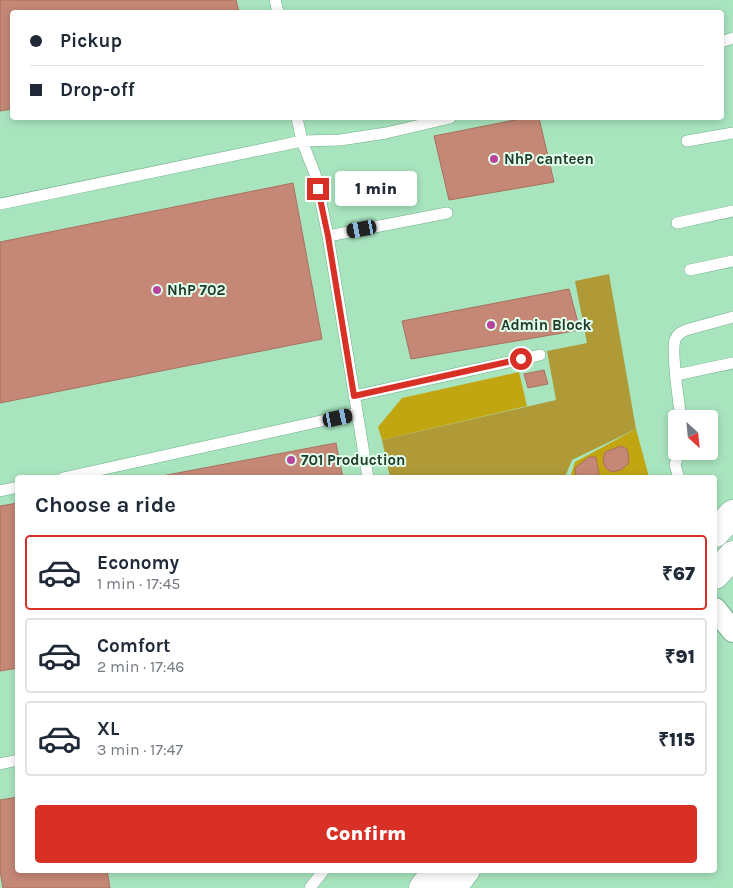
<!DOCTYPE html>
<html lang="en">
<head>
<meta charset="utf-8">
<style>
	:root { --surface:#fff; --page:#f6f6f7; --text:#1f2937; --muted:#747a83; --line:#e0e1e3; --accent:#d93025 }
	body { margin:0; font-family:Karla,sans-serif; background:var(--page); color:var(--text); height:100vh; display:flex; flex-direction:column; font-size:19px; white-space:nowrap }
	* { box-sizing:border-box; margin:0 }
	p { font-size:16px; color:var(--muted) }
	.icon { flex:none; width:28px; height:28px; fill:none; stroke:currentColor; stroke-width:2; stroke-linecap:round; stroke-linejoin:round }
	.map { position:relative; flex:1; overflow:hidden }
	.panel { position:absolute; left:15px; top:475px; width:702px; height:398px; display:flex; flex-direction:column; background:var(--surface); border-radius:5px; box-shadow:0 2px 8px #0003 }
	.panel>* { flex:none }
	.hud { position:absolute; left:10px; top:10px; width:714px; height:110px; border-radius:5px; box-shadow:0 2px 8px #0003; display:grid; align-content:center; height:110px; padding:0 20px; background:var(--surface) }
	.needle { width:32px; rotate:153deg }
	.tools { position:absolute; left:668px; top:410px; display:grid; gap:10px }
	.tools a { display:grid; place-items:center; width:50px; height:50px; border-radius:5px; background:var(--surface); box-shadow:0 2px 8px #0003; font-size:25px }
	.end { position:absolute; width:22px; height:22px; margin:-11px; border:6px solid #d93025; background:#fff; box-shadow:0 0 0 2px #fff }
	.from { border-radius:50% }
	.bubble { position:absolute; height:35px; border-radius:5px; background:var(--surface); box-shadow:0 2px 8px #0003; font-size:16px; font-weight:800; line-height:35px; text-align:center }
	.car { position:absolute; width:15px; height:30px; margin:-15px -8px; border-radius:6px; box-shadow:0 0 4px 1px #0007; background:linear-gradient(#222 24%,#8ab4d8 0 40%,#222 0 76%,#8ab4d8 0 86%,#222 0) }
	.hud b { display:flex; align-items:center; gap:18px; height:48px; font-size:19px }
	.hud b+b { border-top:1px solid var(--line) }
	.hud i { width:12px; height:12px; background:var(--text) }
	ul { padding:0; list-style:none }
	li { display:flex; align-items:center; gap:15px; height:75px; margin:0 10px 8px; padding:0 10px; border:2px solid var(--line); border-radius:5px }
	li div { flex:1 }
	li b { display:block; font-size:19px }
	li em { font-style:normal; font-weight:800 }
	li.active { border-color:var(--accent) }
	li>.icon { width:45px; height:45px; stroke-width:1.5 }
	h2 { padding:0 20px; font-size:22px; line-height:60px }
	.button { display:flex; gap:10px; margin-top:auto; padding:10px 20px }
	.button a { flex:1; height:58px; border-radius:5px; background:var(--accent); color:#fff; font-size:20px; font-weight:800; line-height:58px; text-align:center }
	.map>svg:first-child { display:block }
</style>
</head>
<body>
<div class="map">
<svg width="733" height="888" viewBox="0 0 733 888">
	<rect width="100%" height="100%" fill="#a8e5bf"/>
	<path fill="#c2a611" d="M519 372 527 406 382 440 378 427 402 398Z
		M636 429 649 477 570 478 575 462Z"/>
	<path fill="#af9a37" d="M609 274 636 429 572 460 565 477H390L382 440 556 400 547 351 587 343 575 281Z"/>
	<path fill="#c58876" stroke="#aa6f5d" d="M0 0H236L239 12H12V109L0 111Z
		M525 118H539L554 182 449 200 434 136Z
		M293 183 322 339 0 403V242Z
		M569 289 580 330 411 359 402 321Z
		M544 370 548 384 528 388 524 374Z
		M336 443 343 478H151Z
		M621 446 627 449 629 459 628 464 621 470 611 472 605 467 603 460 605 452Z
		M589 457H596L599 474 594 478H579L576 476 575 468Z
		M18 503V668L0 671V506Z
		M18 797V870H107L110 888H3L0 871V800Z"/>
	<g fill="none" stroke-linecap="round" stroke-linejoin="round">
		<defs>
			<path id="service" d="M275 0 278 12
				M721 42 733 38
				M297 118 302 141 340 140 386 133 450 118
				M687 141 733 133
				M0 204 302 141 315 174 328 236 368 478
				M677 223 733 211
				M328 236 447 213
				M690 270 733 261
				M676 375 733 363
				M354 396 540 355
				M681 419C679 403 671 353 675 340 677 334 681 332 686 330L733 317
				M63 478 357 413
				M679 478 675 465 679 451
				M0 491 18 487
				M0 764 18 760
				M310 888 324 870"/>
			<path id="minor" d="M715 609 733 631"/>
			<path id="secondary" d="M715 533 733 514
				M715 575 733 555
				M423 888 437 870
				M452 888 466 870"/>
		</defs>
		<use href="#service" stroke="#72ac89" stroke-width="12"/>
		<use href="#minor" stroke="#72ac89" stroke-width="24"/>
		<use href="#secondary" stroke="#72ac89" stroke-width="29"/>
		<use href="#service" stroke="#fff" stroke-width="11"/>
		<use href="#minor" stroke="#fff" stroke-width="22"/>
		<use href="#secondary" stroke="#fff" stroke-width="28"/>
	</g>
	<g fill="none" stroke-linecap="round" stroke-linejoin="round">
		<path stroke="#d93025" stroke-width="6" d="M318 189 328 236 354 396 521 359"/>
	</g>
	<g fill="#b7449e" stroke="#e0feea" stroke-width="2">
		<circle cx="494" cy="159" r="5"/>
		<circle cx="157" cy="290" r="5"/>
		<circle cx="491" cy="325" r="5"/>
		<circle cx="291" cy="460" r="5"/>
	</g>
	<g text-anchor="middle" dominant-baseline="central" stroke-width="4" stroke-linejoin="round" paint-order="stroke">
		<g font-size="15" font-weight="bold" fill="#223a2c" stroke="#e0feea" text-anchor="start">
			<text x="504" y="159">NhP canteen</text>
			<text x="167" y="290">NhP 702</text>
			<text x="501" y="325">Admin Block</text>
			<text x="301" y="460">701 Production</text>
		</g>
	</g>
</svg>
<div class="tools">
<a><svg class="needle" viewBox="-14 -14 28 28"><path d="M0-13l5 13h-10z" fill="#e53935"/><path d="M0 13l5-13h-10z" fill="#747a83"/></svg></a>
</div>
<i class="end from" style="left:521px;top:359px"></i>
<i class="end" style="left:318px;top:189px"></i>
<div class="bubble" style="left:335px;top:171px;width:82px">1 min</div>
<i class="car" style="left:362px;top:229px;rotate:259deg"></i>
<i class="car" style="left:338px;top:418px;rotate:78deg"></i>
<div class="hud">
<b><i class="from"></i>Pickup</b>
<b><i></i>Drop-off</b>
</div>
<section class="panel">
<h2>Choose a ride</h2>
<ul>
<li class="active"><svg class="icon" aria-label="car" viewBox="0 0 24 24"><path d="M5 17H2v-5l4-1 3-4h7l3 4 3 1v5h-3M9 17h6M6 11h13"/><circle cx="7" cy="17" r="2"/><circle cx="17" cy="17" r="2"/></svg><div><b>Economy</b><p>1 min · 17:45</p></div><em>₹67</em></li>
<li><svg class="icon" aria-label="car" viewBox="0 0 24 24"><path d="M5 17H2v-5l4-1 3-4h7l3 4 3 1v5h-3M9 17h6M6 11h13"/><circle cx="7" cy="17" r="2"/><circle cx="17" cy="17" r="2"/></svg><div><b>Comfort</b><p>2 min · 17:46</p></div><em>₹91</em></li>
<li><svg class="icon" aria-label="car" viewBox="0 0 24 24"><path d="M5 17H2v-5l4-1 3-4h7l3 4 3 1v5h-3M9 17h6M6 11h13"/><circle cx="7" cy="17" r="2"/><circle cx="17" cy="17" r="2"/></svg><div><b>XL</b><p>3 min · 17:47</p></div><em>₹115</em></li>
</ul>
<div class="button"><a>Confirm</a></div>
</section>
</div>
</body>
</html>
